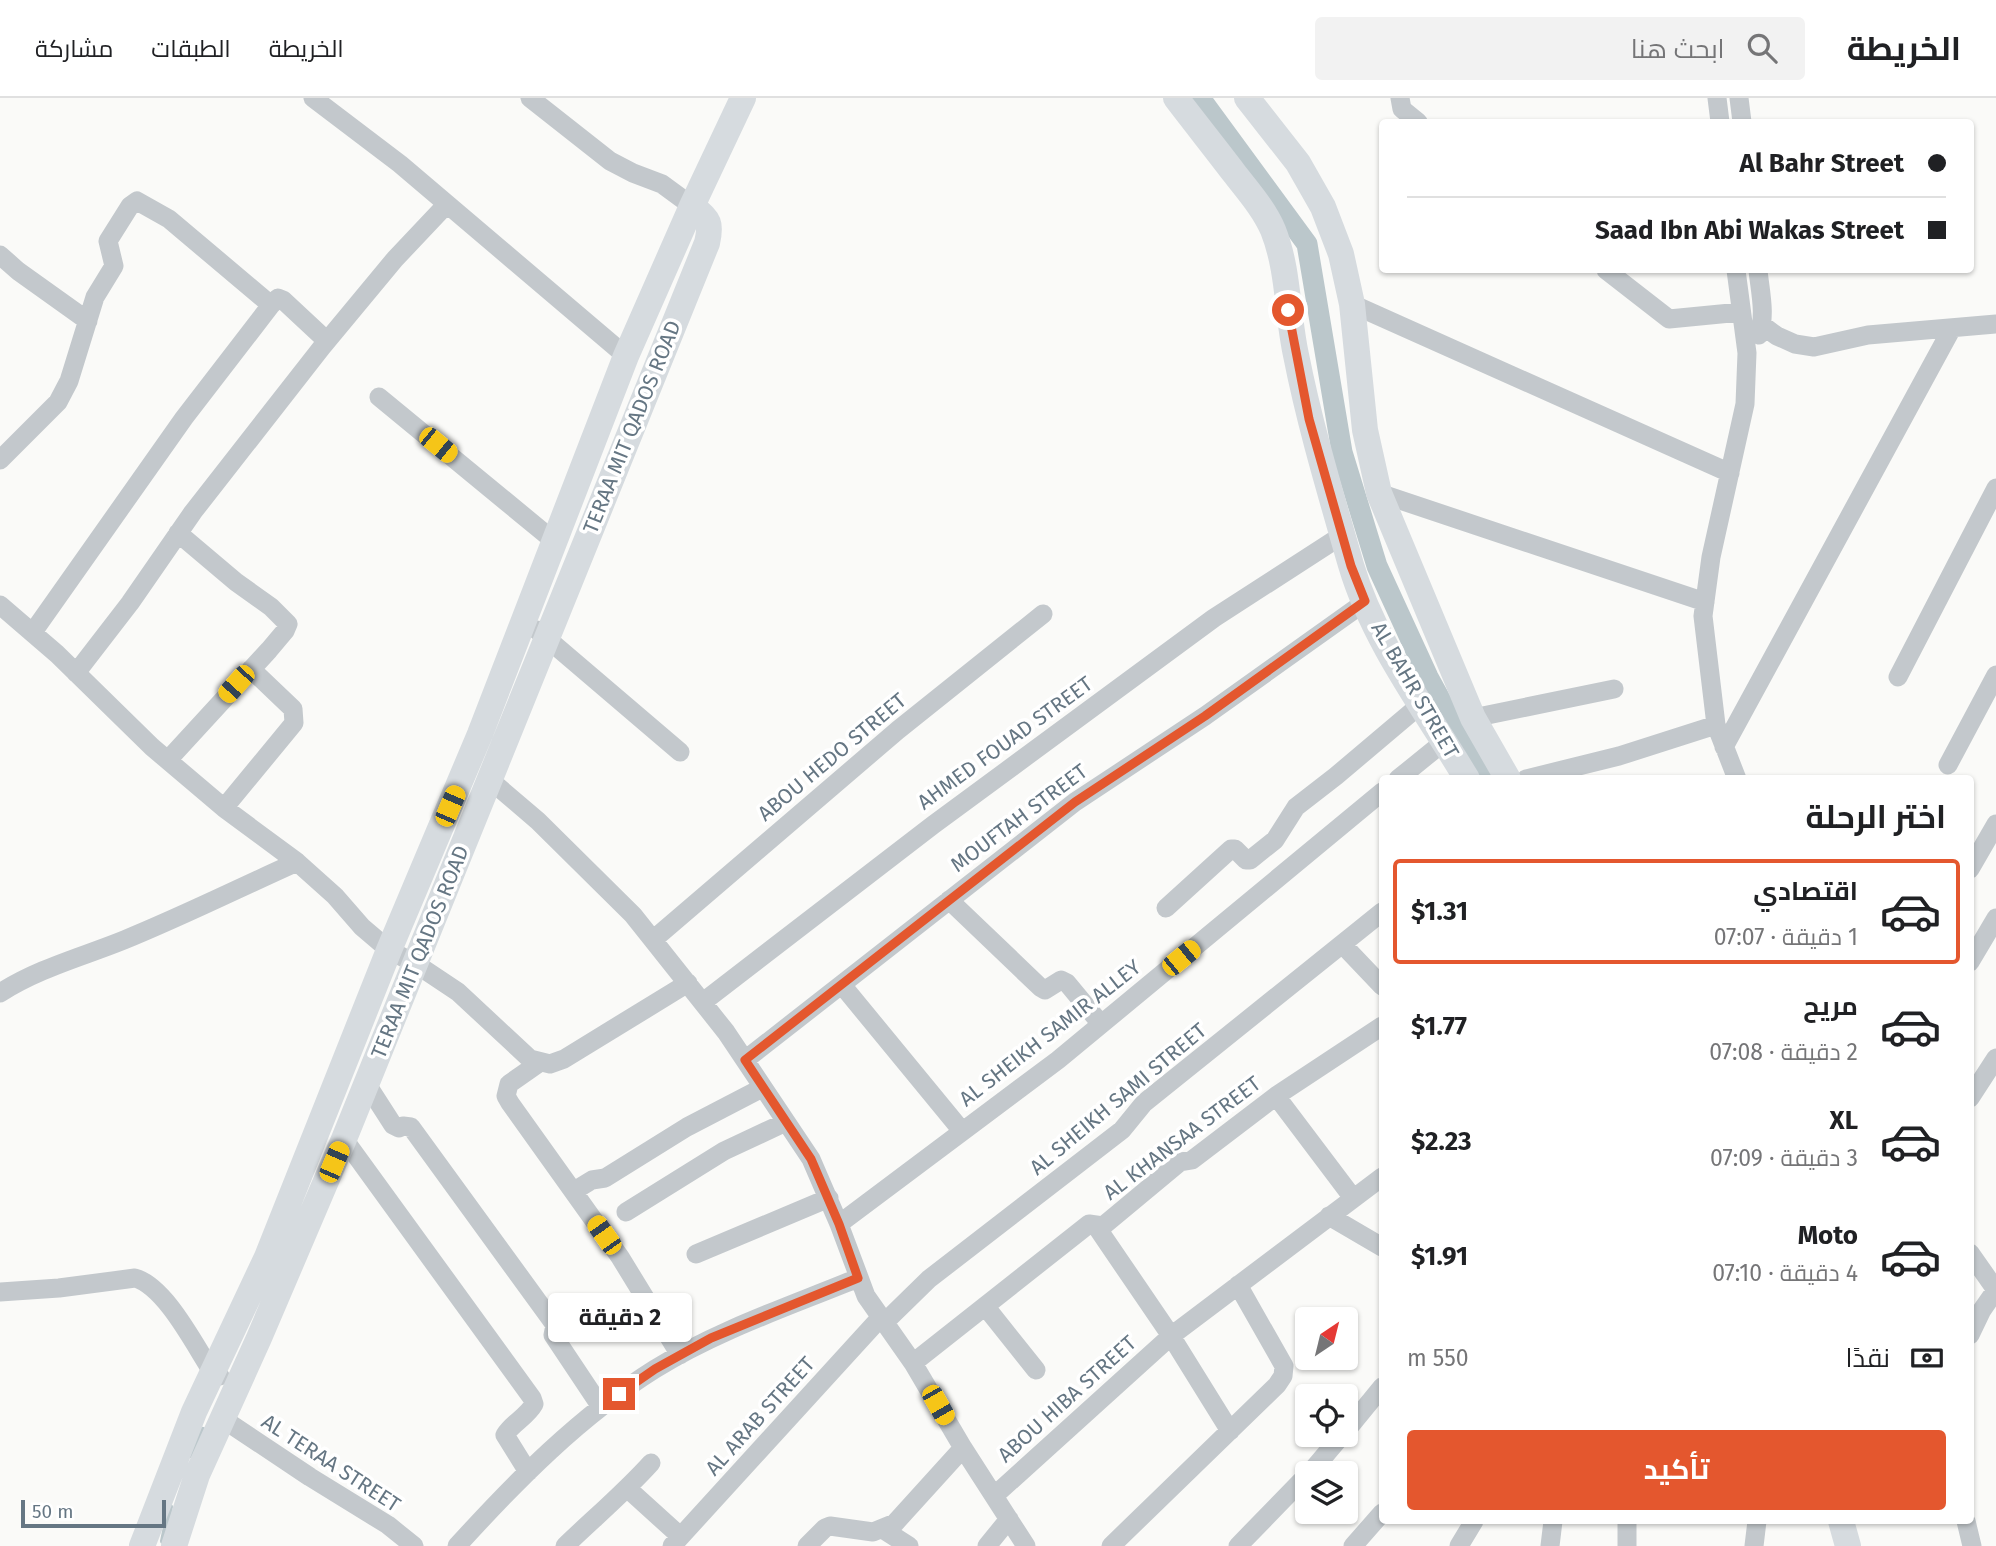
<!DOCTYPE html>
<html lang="ar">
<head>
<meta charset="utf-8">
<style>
	:root { --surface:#fff; --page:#f2f2f2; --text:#202124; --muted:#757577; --line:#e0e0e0; --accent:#e4572e }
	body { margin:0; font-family:"Fira Sans",Cairo,sans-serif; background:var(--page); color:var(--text); direction:rtl; height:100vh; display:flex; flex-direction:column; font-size:26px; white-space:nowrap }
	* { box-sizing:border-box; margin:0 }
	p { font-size:23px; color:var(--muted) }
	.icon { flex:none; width:38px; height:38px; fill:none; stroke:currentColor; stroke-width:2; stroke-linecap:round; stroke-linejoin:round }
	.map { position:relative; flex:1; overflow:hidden; direction:ltr }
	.drawer { position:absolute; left:1379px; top:677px; width:595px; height:749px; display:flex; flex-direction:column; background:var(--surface); border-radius:7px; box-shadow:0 2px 5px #0004; direction:rtl }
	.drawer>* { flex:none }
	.top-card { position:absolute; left:1379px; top:21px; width:595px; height:154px; border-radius:7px; box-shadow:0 2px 5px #0004; direction:rtl; display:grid; align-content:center; height:154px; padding:0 28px; background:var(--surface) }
	.needle { width:46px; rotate:35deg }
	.tools { position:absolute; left:1295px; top:1209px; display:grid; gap:14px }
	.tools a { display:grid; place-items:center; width:63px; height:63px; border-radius:7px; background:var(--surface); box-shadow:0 2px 5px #0004; font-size:35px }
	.scale { position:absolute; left:21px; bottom:18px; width:145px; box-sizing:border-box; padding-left:7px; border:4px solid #657683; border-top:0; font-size:19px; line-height:24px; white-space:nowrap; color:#657683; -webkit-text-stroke:5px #fff; paint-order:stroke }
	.end { position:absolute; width:32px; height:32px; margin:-16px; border:9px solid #e4572e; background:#fff; box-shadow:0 0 0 4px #fff }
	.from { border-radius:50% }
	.bubble { position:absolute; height:49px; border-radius:7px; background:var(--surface); box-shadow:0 2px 5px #0004; font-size:23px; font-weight:700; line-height:49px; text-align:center; direction:rtl }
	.car { position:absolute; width:21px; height:42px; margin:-21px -10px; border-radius:9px; box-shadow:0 0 5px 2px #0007; background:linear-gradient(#f5c518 24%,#345 0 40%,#f5c518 0 76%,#345 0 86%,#f5c518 0) }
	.top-card b { display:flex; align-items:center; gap:24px; height:66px; font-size:26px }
	.top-card b+b { border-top:2px solid var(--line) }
	.top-card i { width:18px; height:18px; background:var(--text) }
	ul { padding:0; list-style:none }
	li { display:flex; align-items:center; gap:21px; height:105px; margin:0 14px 10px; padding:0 14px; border:4px solid transparent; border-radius:7px }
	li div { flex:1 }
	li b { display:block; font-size:26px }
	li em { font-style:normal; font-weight:700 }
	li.active { border-color:var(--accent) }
	li>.icon { width:63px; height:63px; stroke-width:1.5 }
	h2 { padding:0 28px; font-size:32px; line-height:84px }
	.pay { display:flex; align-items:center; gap:18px; height:77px; padding:0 28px; font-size:26px }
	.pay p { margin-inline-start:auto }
	.cta { display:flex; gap:14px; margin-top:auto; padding:14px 28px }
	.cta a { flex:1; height:80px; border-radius:7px; background:var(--accent); color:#fff; font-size:28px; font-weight:700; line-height:80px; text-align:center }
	header { display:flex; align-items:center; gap:42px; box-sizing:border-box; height:98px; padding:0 35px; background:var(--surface); border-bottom:2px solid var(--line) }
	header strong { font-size:33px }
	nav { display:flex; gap:38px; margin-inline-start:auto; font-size:24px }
	.search { width:490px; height:63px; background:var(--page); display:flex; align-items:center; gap:18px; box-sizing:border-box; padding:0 24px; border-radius:7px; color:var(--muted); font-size:26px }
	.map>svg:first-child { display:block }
</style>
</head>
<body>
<header>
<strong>الخريطة</strong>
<div class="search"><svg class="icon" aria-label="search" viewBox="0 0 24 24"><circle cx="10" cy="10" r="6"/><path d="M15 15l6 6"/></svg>ابحث هنا</div>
<nav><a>الخريطة</a><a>الطبقات</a><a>مشاركة</a></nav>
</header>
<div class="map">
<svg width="1996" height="1448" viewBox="0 0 1996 1448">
	<rect width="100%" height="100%" fill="#fafaf8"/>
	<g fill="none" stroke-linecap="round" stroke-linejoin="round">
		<path stroke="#bbc7cb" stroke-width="6" d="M191 1357 203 1332
			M163 1443 170 1409"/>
		<path stroke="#bbc7cb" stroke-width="21" d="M1200 0 1307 146 1342 354 1377 468 1428 579 1484 681"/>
		<path stroke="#c3c8cc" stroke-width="19" d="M313 0 400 66 626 258
			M530 0 610 63 633 75 662 86 692 108
			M1400 0 1402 11 1418 24
			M1717 0 1720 24
			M1739 0 1742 24
			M0 157 18 173 88 223
			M1606 172 1669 221 1741 214
			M1736 172 1747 255 1745 306 1711 459 1703 518 1716 627 1737 681
			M1758 172C1760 193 1766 216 1759 237
			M1352 206 1730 375
			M1762 227 1777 238 1795 246 1814 249 1868 237 1996 226
			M379 299 554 443
			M0 362 58 304 69 283 95 199 114 168 108 143 130 108 137 103 169 121 271 207 278 200 283 202 327 243
			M1379 395 1705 504
			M0 507 57 556 152 649 224 710 297 764 335 798 362 829 389 852 416 866 458 894 530 961 550 966 564 961 688 885
			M537 532 680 654
			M33 534 184 320 271 207
			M76 575 130 505 193 414 322 249 395 161 446 107
			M1898 579 1996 390
			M1473 620 1614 591
			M1724 649 1951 232
			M168 662 269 552 285 533 288 526 271 509 236 484 178 435
			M1948 667 1996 577
			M1398 681 1445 643
			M1526 681 1619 658 1716 627
			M490 682 538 723 633 817 726 934 811 1061 839 1126 866 1198 913 1265 963 1350 1026 1448
			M224 710 294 625 293 611 251 571
			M1970 771 1996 726
			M949 802 1040 889 1045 892 1061 882 1067 885 1101 926
			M1166 810 1231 751H1235L1246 762H1250L1275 742 1296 709 1336 678 1420 607
			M654 841 898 632 1043 516
			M1343 847 1382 888
			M1970 864 1996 820
			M842 887 962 1033
			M0 895C39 870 82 859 124 842 183 818 239 790 297 764
			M703 904 933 727 1214 520 1344 436
			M745 962 1075 704 1205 618 1365 504
			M539 965 509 986 506 998 510 1005 620 1159 680 1257
			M366 985 393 1027 399 1030 403 1028 411 1029 555 1227
			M1276 998 1353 1100
			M1970 1000 1996 960
			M344 1041 532 1300 534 1306C527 1319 512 1325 505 1337L528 1374
			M574 1093 592 1082 605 1080 687 1029 762 990
			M626 1114 724 1053 786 1024
			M1329 1118 1382 1149
			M839 1126 1058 962 1382 694
			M1096 1128 1171 1238 1230 1333
			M1970 1155 1996 1192
			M696 1156 829 1100
			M0 1194 59 1190 135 1180C166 1189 195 1248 213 1275L220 1278
			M579 1205 555 1227 553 1237 601 1309
			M985 1208 1036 1272
			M885 1224 929 1181 1122 1032 1144 1005 1382 814
			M1970 1237 1982 1212 1996 1192
			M913 1265 1089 1126 1103 1128 1180 1064 1192 1062 1276 998 1382 928
			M223 1321 310 1379 388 1427 414 1448
			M1346 1333 1382 1289
			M1309 1376 1342 1337
			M627 1390 680 1438
			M994 1398 1171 1238 1382 1079
			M1966 1423 1972 1448
			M884 1432 909 1448
			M457 1448C516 1383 580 1318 655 1271 718 1232 790 1208 858 1180
			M565 1448C593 1421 625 1394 651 1365
			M672 1448 881 1219
			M807 1448 825 1430 830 1428 873 1434 895 1425 963 1350
			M987 1448 1009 1421
			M1111 1448 1277 1287 1283 1278 1284 1268 1238 1187
			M1238 1448 1307 1377
			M1353 1448 1382 1415
			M1459 1448 1474 1423
			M1550 1448 1553 1423
			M1627 1448V1423
			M1754 1448 1757 1423"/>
		<path stroke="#d6dbdf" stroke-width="26" d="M1176 0C1195 25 1215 50 1234 75 1248 93 1264 111 1273 132 1289 172 1287 216 1296 257 1310 328 1331 397 1351 467 1374 545 1426 612 1467 681
			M1247 0 1298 65 1323 109 1341 156 1352 206 1365 332 1379 395 1473 620 1508 681
			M1841 1423 1848 1448
			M142 1448 194 1314 267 1159 389 852 480 636 626 258 692 108 743 0
			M174 1448 197 1377 259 1240 344 1041 707 145C712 123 708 122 692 108"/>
	</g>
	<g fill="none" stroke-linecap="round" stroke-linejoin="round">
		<path stroke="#e4572e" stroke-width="9" d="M619 1296 655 1271 711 1240 858 1180 839 1126 811 1061 745 962 1075 704 1205 618 1365 503 1351 468 1309 321 1288 212"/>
	</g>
	<g text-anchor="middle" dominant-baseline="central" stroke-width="7" stroke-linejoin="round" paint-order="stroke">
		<g font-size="21" fill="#657683" stroke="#fff">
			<text transform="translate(632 329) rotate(-68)">TERAA MIT QADOS ROAD</text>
			<text transform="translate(1415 592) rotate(60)">AL BAHR STREET</text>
			<text transform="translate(1005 645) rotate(-36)">AHMED FOUAD STREET</text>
			<text transform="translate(832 659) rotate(-40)">ABOU HEDO STREET</text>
			<text transform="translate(1019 720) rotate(-37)">MOUFTAH STREET</text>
			<text transform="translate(420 854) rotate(-68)">TERAA MIT QADOS ROAD</text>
			<text transform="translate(1050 935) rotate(-38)">AL SHEIKH SAMIR ALLEY</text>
			<text transform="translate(1118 1001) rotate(-40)">AL SHEIKH SAMI STREET</text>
			<text transform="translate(1182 1040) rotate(-37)">AL KHANSAA STREET</text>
			<text transform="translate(1067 1301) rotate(-42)">ABOU HIBA STREET</text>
			<text transform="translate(760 1318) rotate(-48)">AL ARAB STREET</text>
			<text transform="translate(331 1365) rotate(33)">AL TERAA STREET</text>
		</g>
	</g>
</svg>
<div class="tools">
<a><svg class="needle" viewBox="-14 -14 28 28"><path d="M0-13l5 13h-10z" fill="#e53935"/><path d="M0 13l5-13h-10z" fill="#757577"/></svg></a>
<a><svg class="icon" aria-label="locate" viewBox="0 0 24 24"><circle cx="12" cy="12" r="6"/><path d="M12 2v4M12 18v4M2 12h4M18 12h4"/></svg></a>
<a><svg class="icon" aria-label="layers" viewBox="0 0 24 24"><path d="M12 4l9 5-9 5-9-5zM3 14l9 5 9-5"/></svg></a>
</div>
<div class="scale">50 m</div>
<i class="end from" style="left:1288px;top:212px"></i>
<i class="end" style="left:619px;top:1296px"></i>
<div class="bubble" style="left:548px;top:1195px;width:144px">2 دقيقة</div>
<i class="car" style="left:438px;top:347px;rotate:129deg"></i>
<i class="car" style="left:236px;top:586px;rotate:222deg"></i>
<i class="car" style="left:450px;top:708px;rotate:23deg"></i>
<i class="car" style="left:1181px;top:860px;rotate:51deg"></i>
<i class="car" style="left:334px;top:1064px;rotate:23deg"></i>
<i class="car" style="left:604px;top:1137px;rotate:325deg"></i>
<i class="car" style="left:938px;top:1307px;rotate:150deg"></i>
<div class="top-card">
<b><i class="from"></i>Al Bahr Street</b>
<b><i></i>Saad Ibn Abi Wakas Street</b>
</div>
<section class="drawer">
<h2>اختر الرحلة</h2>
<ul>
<li class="active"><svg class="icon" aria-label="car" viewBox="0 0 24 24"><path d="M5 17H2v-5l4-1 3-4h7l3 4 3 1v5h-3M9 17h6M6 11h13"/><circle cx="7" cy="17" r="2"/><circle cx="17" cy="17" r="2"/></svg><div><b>اقتصادي</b><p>1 دقيقة · 07:07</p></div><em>$1.31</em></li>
<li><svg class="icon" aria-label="car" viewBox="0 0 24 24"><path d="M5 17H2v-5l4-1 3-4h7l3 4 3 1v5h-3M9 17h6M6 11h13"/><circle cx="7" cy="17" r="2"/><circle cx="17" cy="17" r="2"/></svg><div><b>مريح</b><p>2 دقيقة · 07:08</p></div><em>$1.77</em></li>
<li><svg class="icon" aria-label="car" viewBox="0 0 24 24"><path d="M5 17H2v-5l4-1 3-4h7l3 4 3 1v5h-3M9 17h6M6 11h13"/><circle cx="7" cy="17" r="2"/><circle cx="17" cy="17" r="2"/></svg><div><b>XL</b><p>3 دقيقة · 07:09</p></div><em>$2.23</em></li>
<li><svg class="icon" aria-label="car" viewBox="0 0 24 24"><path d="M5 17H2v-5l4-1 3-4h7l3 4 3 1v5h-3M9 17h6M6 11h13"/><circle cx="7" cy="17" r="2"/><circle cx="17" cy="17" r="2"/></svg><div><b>Moto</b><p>4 دقيقة · 07:10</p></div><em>$1.91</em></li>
</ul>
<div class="pay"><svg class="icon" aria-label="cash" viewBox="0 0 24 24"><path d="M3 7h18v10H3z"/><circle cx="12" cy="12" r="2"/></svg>نقدًا<p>550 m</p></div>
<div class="cta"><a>تأكيد</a></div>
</section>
</div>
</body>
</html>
